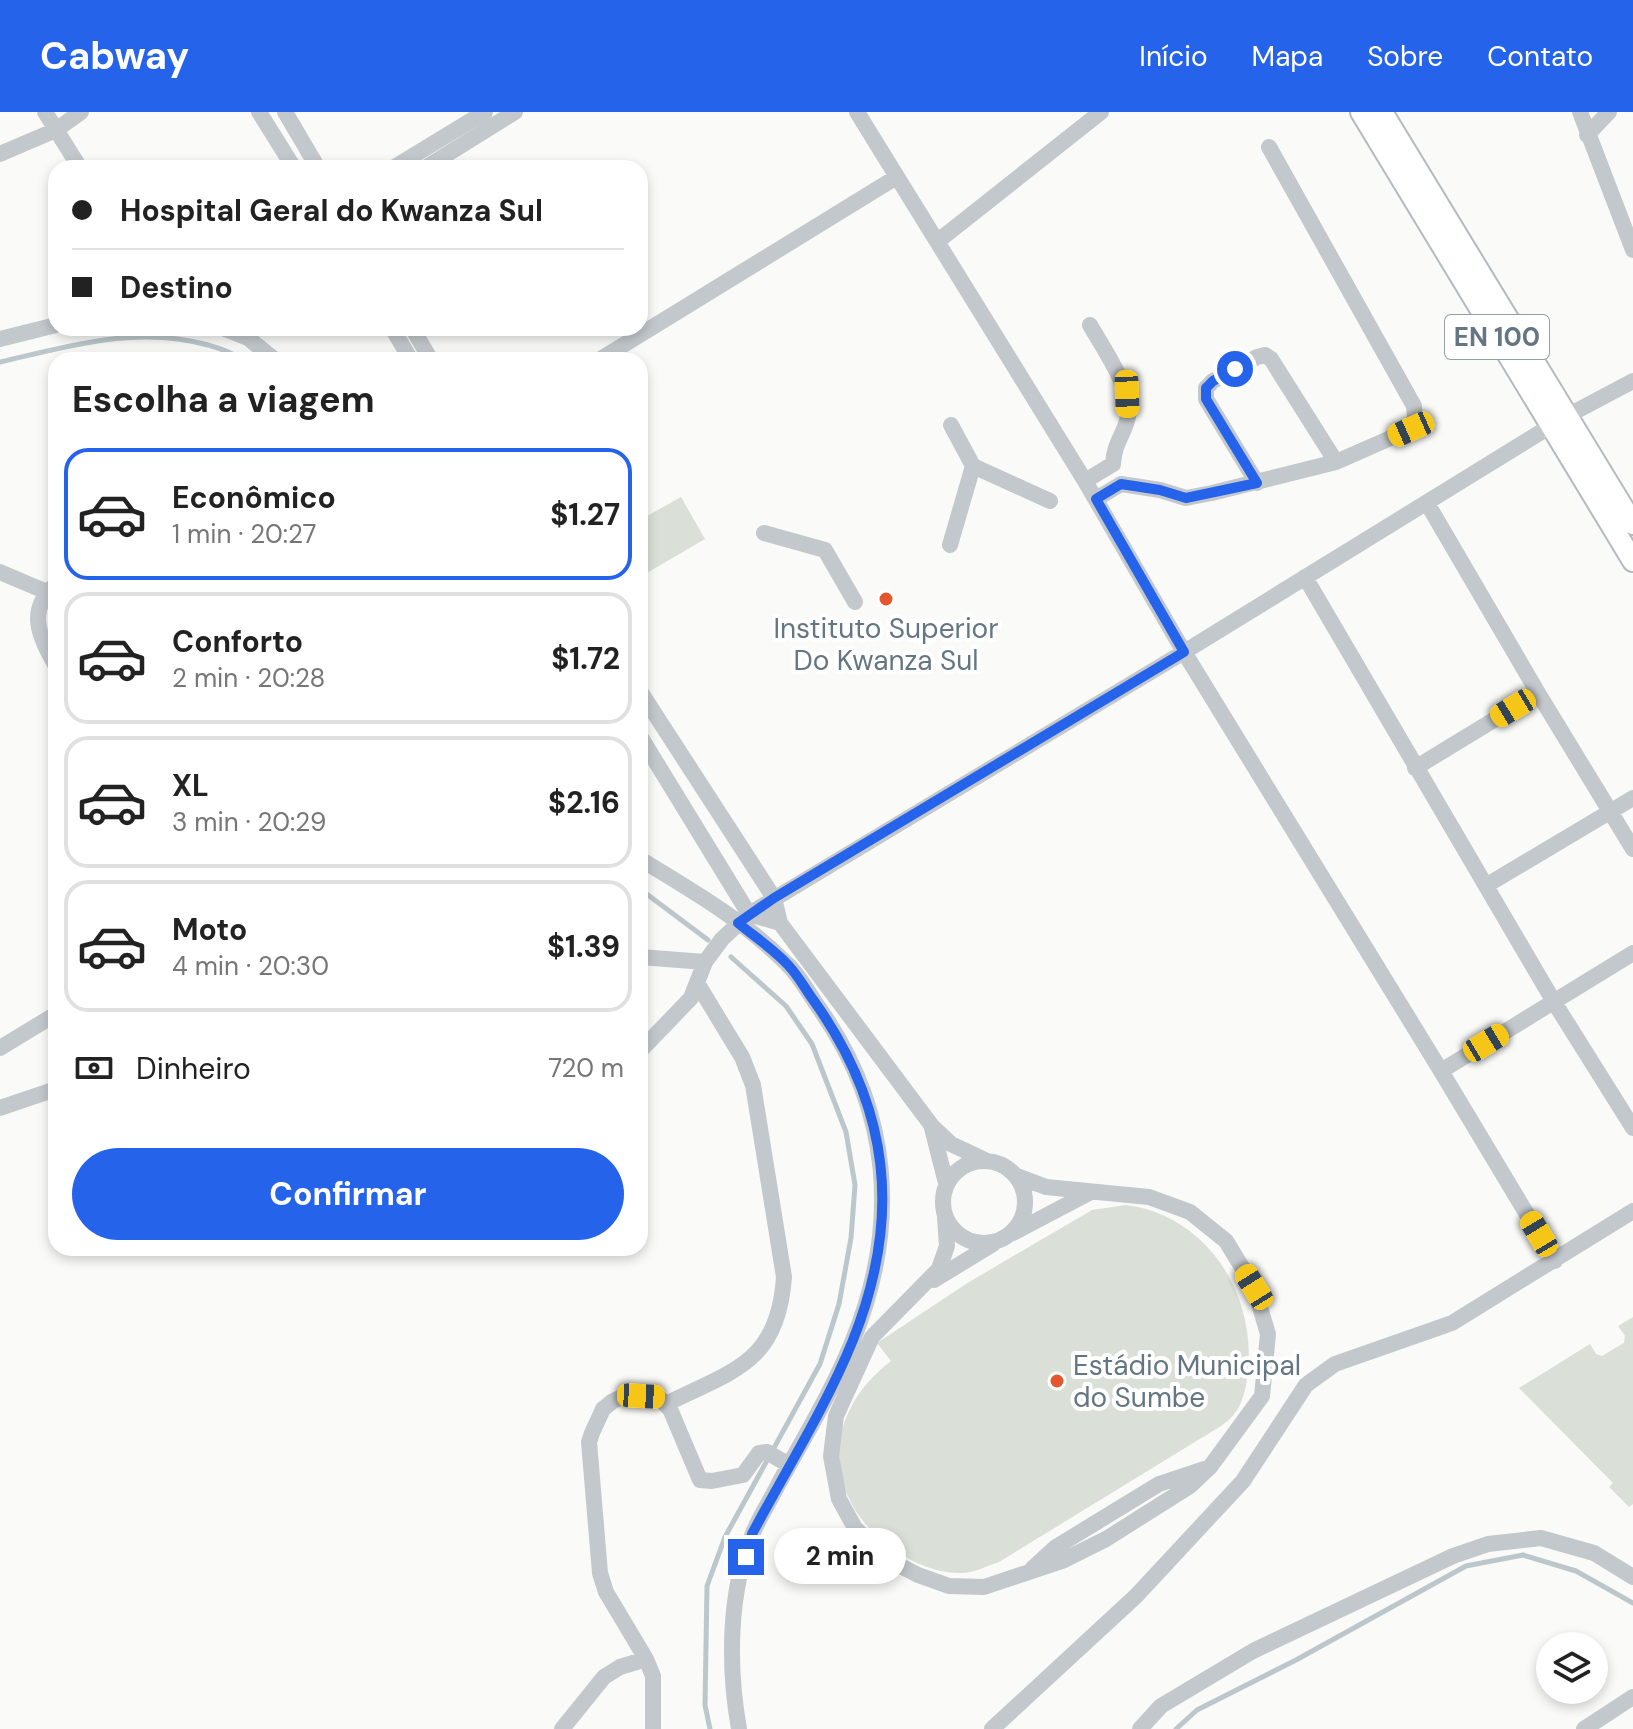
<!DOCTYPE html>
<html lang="pt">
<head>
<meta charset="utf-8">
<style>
	:root { --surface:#fff; --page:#f2f2f2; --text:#222; --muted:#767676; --line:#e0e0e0; --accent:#2563eb }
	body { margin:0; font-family:"DM Sans",sans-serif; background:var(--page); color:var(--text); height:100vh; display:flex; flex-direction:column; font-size:30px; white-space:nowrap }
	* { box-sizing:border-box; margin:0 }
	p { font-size:26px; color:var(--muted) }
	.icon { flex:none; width:44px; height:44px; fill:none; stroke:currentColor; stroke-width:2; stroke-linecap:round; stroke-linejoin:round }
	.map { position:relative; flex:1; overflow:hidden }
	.sheet { position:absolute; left:48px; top:240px; width:600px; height:904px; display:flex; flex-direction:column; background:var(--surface); border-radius:24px; box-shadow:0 4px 12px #0003 }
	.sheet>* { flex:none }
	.top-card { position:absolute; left:48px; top:48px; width:600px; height:176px; border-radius:24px; box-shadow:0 4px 12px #0003; display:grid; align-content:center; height:176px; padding:0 24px; background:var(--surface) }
	.controls { position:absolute; left:1536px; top:1520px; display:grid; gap:16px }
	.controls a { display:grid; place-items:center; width:72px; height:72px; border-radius:50%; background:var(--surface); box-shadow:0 4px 12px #0003; font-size:40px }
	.end { position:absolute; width:36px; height:36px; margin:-18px; border:10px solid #2563eb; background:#fff; box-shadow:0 0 0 4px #fff }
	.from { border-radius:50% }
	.bubble { position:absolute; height:56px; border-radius:28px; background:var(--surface); box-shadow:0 4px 12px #0003; font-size:26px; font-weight:700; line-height:56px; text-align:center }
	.car { position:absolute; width:24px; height:48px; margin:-24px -12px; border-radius:10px; box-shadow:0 0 6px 2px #0007; background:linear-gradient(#f5c518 24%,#345 0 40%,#f5c518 0 76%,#345 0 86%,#f5c518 0) }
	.top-card b { display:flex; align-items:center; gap:28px; height:76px; font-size:30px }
	.top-card b+b { border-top:2px solid var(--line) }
	.top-card i { width:20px; height:20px; background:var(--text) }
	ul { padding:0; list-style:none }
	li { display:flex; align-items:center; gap:24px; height:132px; margin:0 16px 12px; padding:0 8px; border:4px solid var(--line); border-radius:24px }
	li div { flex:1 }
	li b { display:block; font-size:30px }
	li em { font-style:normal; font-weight:700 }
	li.active { border-color:var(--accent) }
	li>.icon { width:72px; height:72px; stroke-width:1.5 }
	h2 { padding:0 24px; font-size:36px; line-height:96px }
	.pay { display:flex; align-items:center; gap:20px; height:88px; padding:0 24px; font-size:30px }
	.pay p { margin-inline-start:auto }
	.button { display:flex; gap:16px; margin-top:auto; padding:16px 24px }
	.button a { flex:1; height:92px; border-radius:48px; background:var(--accent); color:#fff; font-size:32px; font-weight:700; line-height:92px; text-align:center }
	header { display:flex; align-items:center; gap:48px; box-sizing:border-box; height:112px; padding:0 40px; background:var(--accent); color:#fff }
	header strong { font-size:38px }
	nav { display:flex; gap:44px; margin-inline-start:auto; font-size:28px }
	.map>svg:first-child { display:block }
</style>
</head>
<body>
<header>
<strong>Cabway</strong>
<nav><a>Início</a><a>Mapa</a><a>Sobre</a><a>Contato</a></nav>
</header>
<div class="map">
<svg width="1633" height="1617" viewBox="0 0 1633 1617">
	<rect width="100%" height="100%" fill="#fafaf8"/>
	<path fill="#dadfd7" d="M681 385 705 427 640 465V408Z
		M1126 1093C1153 1096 1178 1108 1198 1126 1239 1162 1256 1220 1246 1273 1244 1282 1241 1294 1235 1301 1232 1306 1226 1310 1221 1314L999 1450C987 1454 975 1460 963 1461 938 1462 915 1452 895 1438 821 1388 821 1302 891 1249L877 1231 969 1170 1092 1098Z
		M1633 1205V1392L1629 1395 1609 1375 1613 1371 1519 1276 1590 1232 1596 1242 1602 1244 1624 1231 1625 1224 1618 1214Z"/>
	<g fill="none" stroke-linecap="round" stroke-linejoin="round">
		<path stroke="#bbc7cb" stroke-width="5" d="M0 250C70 234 137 213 208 233 221 237 231 240 242 248
			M640 777 708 828
			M710 1617 705 1593 707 1474 725 1425 820 1252 839 1192 851 1126 855 1073 846 1020 812 932 786 894 731 845
			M1176 1617 1197 1598 1296 1548 1466 1454 1523 1443 1576 1459 1633 1491"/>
		<defs>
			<path id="major" d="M1361 0 1633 449
				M1382 0 1633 412"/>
		</defs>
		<use href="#major" stroke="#b5babe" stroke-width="24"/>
		<path stroke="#c3c8cc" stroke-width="16" d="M45 0 80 56
			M259 0 294 56
			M285 0 318 56
			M857 0 1085 369 1184 540 1441 959 1555 1149
			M1580 0 1633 138
			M1587 23 1609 0
			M0 42 56 18 81 0
			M393 56 485 0
			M425 56 515 0
			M938 129 1101 0
			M223 216 248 226 275 248
			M392 216 411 248
			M412 216 431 248
			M0 227 56 213
			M599 248 895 66
			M973 354 1050 389
			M1085 369 1113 352C1114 331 1124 323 1128 305 1133 278 1103 236 1090 213
			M1257 371 1206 287V276L1213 269 1257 245 1265 243 1271 247 1336 350
			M1096 387 1121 372 1160 378 1186 386 1212 381 1336 350 1411 317 1415 305 1414 294 1269 35
			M1427 391 1538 581 1633 737
			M764 421 825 438 855 490
			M950 433 973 354 951 313
			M0 460 47 480
			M1305 465 1554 890 1633 1016
			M56 472C26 498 39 524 56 554
			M640 579 774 786 780 811 932 1014 951 1032 987 1049
			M640 624 749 802 780 811
			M1415 656 1538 581
			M640 747C691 778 745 809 787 852 800 864 809 882 819 896 891 998 900 1112 853 1228 833 1278 804 1326 778 1373 770 1389 760 1404 753 1421 728 1480 728 1555 739 1617
			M1487 773 1633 686
			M640 845 705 850
			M0 936 56 902
			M640 939 691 886 705 850 722 827 749 802 1184 540 1567 304 1633 269
			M1441 959 1633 841
			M0 996 56 977
			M932 1016 946 1071
			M943 1090a41 41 0 1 1 82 0a41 41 0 1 1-82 0Z
			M945 1106 947 1134 939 1157 872 1225 836 1304 831 1344 839 1387 855 1416 885 1446 918 1463 949 1474 984 1475 1062 1449 1106 1427 1190 1374 1210 1355 1262 1284 1268 1222 1254 1175 1226 1129 1190 1100 1149 1085 1046 1075 1017 1064
			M1013 1121 1089 1081
			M934 1168 993 1132
			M666 1292C734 1258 778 1251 784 1165L753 973 742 945 697 871
			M1032 1457 1056 1435 1159 1372 1204 1357
			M646 1547 606 1480 600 1461 589 1330 592 1321 603 1297 613 1289 622 1285H658L670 1297 700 1368 712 1369 743 1363 759 1341 767 1340 789 1353
			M562 1617 604 1565 620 1555 646 1547 653 1564V1617
			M992 1617 1136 1484 1243 1369 1306 1273 1335 1252 1452 1211 1633 1099
			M1140 1617 1161 1594 1253 1539 1453 1444 1488 1432 1541 1426 1594 1441 1633 1465
			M1584 1617 1633 1585"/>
		<use href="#major" stroke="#fff" stroke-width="20"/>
	</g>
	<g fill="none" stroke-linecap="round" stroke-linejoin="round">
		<path stroke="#2563eb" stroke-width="10" d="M746 1445 752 1422C786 1358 826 1295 853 1228 902 1105 890 996 814 889 806 878 799 865 789 854 775 838 755 825 738 811L774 786 1184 540 1096 387 1121 372 1160 378 1186 386 1257 371 1206 287V276L1213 269 1235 257"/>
	</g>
	<g fill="#e4572e" stroke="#fff" stroke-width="3">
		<circle cx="886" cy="487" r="8"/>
		<circle cx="1057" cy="1269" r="8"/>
	</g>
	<g text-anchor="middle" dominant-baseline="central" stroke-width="8" stroke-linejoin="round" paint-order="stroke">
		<rect fill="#fff" stroke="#939fa8" stroke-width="2" x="1445" y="203" width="104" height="44" rx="6"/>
		<g font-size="26" font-weight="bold" fill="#657683">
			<text x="1497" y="225">EN 100</text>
		</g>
		<g font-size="28" fill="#657683" stroke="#fff">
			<text x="886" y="516">Instituto Superior<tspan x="886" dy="32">Do Kwanza Sul</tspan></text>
			<text x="1073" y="1253" text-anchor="start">Estádio Municipal<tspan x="1073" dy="32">do Sumbe</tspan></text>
		</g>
	</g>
</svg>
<div class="controls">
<a><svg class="icon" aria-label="layers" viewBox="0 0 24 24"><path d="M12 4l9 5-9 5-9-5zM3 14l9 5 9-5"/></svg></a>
</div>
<i class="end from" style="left:1235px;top:257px"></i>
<i class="end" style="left:746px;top:1445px"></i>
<div class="bubble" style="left:774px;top:1416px;width:132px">2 min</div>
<i class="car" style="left:1127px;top:282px;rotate:178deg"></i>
<i class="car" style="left:1411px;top:317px;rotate:246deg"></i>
<i class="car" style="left:1513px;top:596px;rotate:239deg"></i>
<i class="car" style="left:1486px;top:931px;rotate:59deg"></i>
<i class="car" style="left:1539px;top:1122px;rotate:329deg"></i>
<i class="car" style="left:1254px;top:1175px;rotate:328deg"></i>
<i class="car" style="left:641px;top:1284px;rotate:93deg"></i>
<div class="top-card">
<b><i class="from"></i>Hospital Geral do Kwanza Sul</b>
<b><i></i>Destino</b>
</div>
<section class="sheet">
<h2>Escolha a viagem</h2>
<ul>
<li class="active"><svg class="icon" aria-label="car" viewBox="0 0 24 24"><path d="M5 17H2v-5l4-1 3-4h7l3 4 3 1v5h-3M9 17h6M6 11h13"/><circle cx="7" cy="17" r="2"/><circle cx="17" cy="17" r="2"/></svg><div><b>Econômico</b><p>1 min · 20:27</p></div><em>$1.27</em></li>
<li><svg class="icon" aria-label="car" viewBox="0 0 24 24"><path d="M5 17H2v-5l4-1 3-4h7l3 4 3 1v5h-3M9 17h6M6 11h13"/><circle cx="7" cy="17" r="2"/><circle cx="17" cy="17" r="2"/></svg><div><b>Conforto</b><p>2 min · 20:28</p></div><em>$1.72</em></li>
<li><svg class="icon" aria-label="car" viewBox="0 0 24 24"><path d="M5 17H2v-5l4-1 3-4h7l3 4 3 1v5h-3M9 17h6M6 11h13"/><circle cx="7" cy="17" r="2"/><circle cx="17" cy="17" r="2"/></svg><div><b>XL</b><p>3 min · 20:29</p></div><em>$2.16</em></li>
<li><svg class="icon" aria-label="car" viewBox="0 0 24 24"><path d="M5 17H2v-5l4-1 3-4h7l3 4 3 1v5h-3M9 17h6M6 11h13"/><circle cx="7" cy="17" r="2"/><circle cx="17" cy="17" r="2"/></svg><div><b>Moto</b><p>4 min · 20:30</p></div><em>$1.39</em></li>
</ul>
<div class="pay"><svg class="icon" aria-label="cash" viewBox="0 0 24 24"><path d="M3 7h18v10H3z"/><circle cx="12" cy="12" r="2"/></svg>Dinheiro<p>720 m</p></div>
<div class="button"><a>Confirmar</a></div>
</section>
</div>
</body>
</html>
